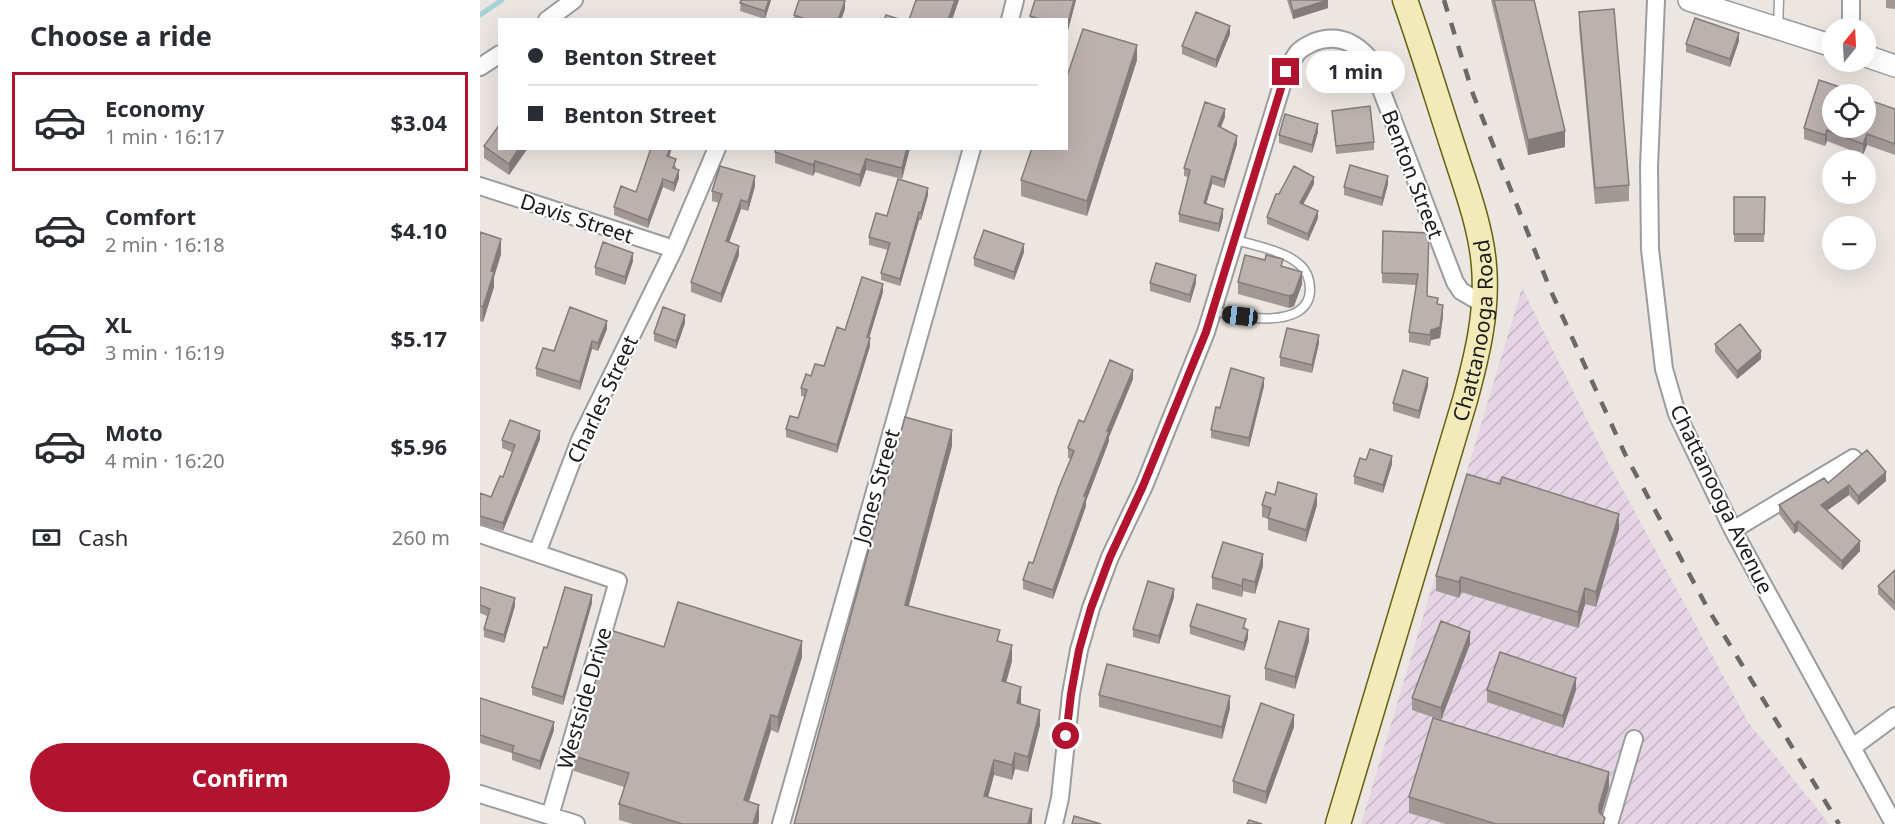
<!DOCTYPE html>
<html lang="en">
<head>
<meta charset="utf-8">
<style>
	:root { --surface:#fff; --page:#f7f7f7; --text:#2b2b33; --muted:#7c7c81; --line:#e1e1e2; --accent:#b2132e }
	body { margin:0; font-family:"Noto Sans",sans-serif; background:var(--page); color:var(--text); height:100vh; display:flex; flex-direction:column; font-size:22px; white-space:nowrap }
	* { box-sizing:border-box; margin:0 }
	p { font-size:20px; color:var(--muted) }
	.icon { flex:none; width:33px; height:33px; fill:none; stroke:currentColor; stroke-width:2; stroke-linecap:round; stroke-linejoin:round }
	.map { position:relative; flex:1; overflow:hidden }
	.drawer { display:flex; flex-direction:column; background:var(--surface); width:480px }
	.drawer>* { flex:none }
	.hud { position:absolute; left:18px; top:18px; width:570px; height:132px; border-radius:0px; box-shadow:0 6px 24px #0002; display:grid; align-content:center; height:132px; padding:0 30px; background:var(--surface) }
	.needle { width:39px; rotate:18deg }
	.controls { position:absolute; left:1342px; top:18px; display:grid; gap:12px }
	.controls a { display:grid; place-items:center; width:54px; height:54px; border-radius:50%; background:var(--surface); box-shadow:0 6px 24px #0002; font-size:30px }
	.end { position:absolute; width:27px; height:27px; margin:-14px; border:8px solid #b2132e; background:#fff; box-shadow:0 0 0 3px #fff }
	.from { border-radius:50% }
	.bubble { position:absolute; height:42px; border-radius:21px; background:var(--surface); box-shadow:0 6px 24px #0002; font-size:20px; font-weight:700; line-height:42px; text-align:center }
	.car { position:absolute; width:18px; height:36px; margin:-18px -9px; border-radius:8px; box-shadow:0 0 4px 2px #0007; background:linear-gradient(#222 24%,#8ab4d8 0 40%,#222 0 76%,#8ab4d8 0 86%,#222 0) }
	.hud b { display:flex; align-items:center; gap:21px; height:57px; font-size:22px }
	.hud b+b { border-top:2px solid var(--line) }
	.hud i { width:15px; height:15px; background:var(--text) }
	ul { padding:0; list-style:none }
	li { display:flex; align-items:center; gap:18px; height:99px; margin:0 12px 9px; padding:0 18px; border:3px solid transparent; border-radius:0px }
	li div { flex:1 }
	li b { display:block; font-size:22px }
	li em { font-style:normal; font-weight:700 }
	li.current { border-color:var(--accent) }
	li>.icon { width:54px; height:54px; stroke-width:1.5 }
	h2 { padding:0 30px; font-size:27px; line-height:72px }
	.pay { display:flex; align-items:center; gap:15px; height:66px; padding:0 30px; font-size:22px }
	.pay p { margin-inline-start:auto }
	.button { display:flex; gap:12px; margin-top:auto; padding:12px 30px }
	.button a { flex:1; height:69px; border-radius:36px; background:var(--accent); color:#fff; font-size:24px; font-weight:700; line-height:69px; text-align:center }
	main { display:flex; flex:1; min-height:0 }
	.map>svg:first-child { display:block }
</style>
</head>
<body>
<main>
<section class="drawer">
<h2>Choose a ride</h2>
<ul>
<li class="current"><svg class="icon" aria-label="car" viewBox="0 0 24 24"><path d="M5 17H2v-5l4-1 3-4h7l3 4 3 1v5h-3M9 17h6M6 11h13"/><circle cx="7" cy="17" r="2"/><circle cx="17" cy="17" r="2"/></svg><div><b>Economy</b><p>1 min · 16:17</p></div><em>$3.04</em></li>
<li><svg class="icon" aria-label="car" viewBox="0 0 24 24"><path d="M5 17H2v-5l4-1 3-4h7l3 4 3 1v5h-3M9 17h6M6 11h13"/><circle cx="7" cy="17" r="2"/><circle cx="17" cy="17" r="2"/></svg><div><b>Comfort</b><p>2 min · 16:18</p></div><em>$4.10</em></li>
<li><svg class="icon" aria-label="car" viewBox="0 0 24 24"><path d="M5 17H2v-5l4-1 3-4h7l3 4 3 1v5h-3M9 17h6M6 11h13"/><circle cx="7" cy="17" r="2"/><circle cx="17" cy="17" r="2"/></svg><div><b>XL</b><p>3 min · 16:19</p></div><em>$5.17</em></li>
<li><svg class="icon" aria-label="car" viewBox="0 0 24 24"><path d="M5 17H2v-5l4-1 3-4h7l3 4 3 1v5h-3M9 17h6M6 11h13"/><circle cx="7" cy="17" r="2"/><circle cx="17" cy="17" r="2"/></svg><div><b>Moto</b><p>4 min · 16:20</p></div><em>$5.96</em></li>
</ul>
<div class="pay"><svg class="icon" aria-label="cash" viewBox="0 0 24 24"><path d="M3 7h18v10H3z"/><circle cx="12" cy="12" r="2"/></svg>Cash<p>260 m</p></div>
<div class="button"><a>Confirm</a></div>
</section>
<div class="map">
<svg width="1415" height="824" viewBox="0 0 1415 824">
	<defs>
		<pattern id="industrial-furrows" width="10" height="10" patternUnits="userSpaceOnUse" patternTransform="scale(1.5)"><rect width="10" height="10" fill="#e4d4e4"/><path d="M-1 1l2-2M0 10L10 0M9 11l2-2" fill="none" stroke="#c3b5c3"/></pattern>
	</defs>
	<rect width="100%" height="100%" fill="#ebe6e1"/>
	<path fill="url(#industrial-furrows)" d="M1042 288 1128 462 1268 722 1349 824H881Z"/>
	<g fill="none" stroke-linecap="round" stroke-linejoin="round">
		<path stroke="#a5d2d5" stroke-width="5" d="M0 15 22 0"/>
		<defs>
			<path id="service" d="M1298 27 1299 0
				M733 310C757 318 829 331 830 290 830 280 828 272 820 265 807 252 774 245 755 240"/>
			<path id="minor" d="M1176 0 1169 167 1170 249 1184 369 1197 414 1253 530 1414 824
				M67 20 94 0
				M530 20 535 0
				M1371 28V0
				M0 67 20 54
				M0 186 194 249
				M1253 530 1373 458
				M0 534 138 581 70 816
				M57 553 100 440 194 249 237 148
				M1373 747 1415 716
				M0 794 96 824
				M301 824 492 148
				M574 824 580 798 591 694 599 650 611 608 630 557 664 486 726 332 806 72C810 66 813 58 818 52 823 47 828 45 834 42 856 34 874 41 889 58L975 282 981 291 1005 305
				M1129 824 1154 739"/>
			<path id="tertiary" d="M1209 0 1353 46
				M1386 56 1415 66"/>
			<g id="secondary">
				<path id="s1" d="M858 824 985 400C997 356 1008 311 1004 266 1001 226 985 185 973 147 957 98 942 48 925 0"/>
			</g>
		</defs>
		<use href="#service" stroke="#9c9c9c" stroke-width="11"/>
		<use href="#minor" stroke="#9c9c9c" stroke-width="20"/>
		<use href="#tertiary" stroke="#9c9c9c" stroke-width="24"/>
		<use href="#secondary" stroke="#65600f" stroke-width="27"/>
		<use href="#service" stroke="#fff" stroke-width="8"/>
		<use href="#minor" stroke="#fff" stroke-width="16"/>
		<use href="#tertiary" stroke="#fff" stroke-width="21"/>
		<use href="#secondary" stroke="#f2ebb9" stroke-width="24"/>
		<path stroke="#696969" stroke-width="4.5" stroke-dasharray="12 12" stroke-linecap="butt" d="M964 0 993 94 1070 289 1145 454 1228 609 1359 824"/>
	</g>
	<path fill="#a19896" d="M261 0H291L285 19 260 11Z
		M596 0 587 34 586 20H550V16Z
		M807 0H848V8L813 19Z
		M1011 0H1054L1085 147 1048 155Z
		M1406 0H1415V9L1406 8Z
		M365 9 361 20H314V15Z
		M1099 12 1149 185V201L1115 204 1099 27Z
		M750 34 736 68 702 54V46Z
		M1259 41 1250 67 1206 52V44Z
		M657 60 607 216 541 196V180Z
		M1360 90 1415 109V155L1387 145 1383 155 1347 141 1345 146 1324 139V128Z
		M852 111 894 142V150L856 154Z
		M745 117 741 127 757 144 744 188 732 184 726 204 743 217 739 232 699 222V214L708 177 704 176V168Z
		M838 132 832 153 799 143V135Z
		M4 146 48 148 29 175 4 158Z
		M430 148 422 179 386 170 380 187 335 172 333 176 295 163V152Z
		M189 157 196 167V169L199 178 194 192 183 187 168 228 134 215V207L156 192Z
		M834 184 823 205 838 218 828 241 787 224V217L799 194Z
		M908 184 902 206 864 195V187Z
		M275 186 268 211 261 209 249 242 259 255 241 303 211 292V282L239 203 232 201V191Z
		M448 195 441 220H439L420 286 401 280V273L408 250 389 245V237L407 216Z
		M1254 197H1285L1284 242H1254Z
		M0 232 21 254 14 277V287L3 322 0 321Z
		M949 233 947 297 958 305 963 316 960 338 951 340 950 346 929 342V332L936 285 902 283V273Z
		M544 252 534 280 494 266V258Z
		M153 261 145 285 115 275V267Z
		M803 266 822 284 814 306 809 308 758 294V282Z
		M670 283H716L710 303 670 291Z
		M403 292 389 338 390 346 357 453 306 437V429L318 418 325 397 321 396V388L331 376 344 366 365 330Z
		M205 323 196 349 174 341V333Z
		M127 329 118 351 112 349 100 390 56 376V368L74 351Z
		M839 343 832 373 800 366V357Z
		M1235 344 1281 359 1257 379 1235 352Z
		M653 379 629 437V441L606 501V506L573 599 543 589V580L553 563 591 459 588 458V448L604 422Z
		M784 386 769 447 731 438V430L740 408Z
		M948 386 939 419 913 411V403Z
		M60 439 23 531 0 524V493L11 497 23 477 32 452 22 448V440Z
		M472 446 428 606 520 642 532 661 526 683 541 702V704L560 725 548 772 535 769 532 780 514 775 508 797 552 824H314Z
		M886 460 912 464 903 493 874 484V476Z
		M1406 481 1378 505 1369 495 1347 510 1380 551 1362 570 1318 531 1314 534 1299 514V505L1348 483Z
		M795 495 837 505 826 542 788 530V519L782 517V505Z
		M1139 529 1116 607 1105 604 1098 628 981 592 979 598 956 591V576Z
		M783 566 775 594 763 591 762 597 732 589V577Z
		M1415 570V611L1398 594V586Z
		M0 587 35 606 24 643 4 637V629L7 616 0 613Z
		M694 597 679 644 653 637V629Z
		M112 603 83 705 52 695V687Z
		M710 626 766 627 765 629 768 638 764 651 710 634Z
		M829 641 815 689 785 680V668Z
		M990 644 961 720 932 710V698Z
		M184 647 322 657 298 733 291 730 269 802 279 820 278 824H153L139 820V804L144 787 94 771V756Z
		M1007 690H1096L1083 728 1007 702Z
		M619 695 750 708 742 739 619 707Z
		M0 698 74 730 60 770 32 760V753L0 743Z
		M814 727 786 804 753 793V781Z
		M1129 787 1121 814 1125 824H966L929 813V797Z"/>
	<path fill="#837c7a" d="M289 0H291L285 19V11Z
		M475 0H479L472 20H468Z
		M594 0H596L587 34V26Z
		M848 0V8L813 19V11Z
		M365 1V9L361 20H358Z
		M750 26V34L736 68V60Z
		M1259 33V41L1250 67V59Z
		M657 45V60L607 216V201Z
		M745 109V117L738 134V126Z
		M838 124V132L832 153V145Z
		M1347 130V141L1345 146V135Z
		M1085 131V147L1048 155V140Z
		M1387 134V145L1383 155V144Z
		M757 136V144L744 188V180Z
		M39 148H48L29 175V164Z
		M190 148H192L187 164V156Z
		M427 148H430L422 179V168Z
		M386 159V170L380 187V175Z
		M335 161V172L333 176V165Z
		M199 170V178L194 192V183Z
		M275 176V186L268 211V202Z
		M732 176V184L724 211V203Z
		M908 176V184L902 206V198Z
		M834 177V184L820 210V203Z
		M183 179V187L168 228V220Z
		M448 188V195L441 220V213Z
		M261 200V209L246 251V241Z
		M743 209V217L739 232V224Z
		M838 211V218L828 241V234Z
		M439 212V220L420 286V279Z
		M21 239V254L14 277V287L3 322V307L11 271Z
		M544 244V252L534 280V272Z
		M259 246V255L241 303V294Z
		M153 253V261L145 285V277Z
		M822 272V284L814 306 809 308V296Z
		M716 275V283L710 303V295Z
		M403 284V292L387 345V337Z
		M963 305V316L960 338 951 340 950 346 951 330Z
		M205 315V323L196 349V341Z
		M127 321V329L118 351V343Z
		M839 335V343L832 373V365Z
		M390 338V346L357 453V445Z
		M112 341V349L100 390V382Z
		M1281 351V359L1257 379V371Z
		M653 370V379L629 437V441L606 501V506L573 599V590L604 496 627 431Z
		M784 378V386L769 447V438Z
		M948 378V386L939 419V411Z
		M472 430V446L425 620V605Z
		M60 431V439L23 531V523Z
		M912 456V464L903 493V485Z
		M1406 472V481L1378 505V496Z
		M1369 485V495L1341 515V505Z
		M837 494V505L826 542V530Z
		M1139 514V529L1116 607V592Z
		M1318 521V531L1314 534V525Z
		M1380 541V551L1362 570V561Z
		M783 554V566L775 594V582Z
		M981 577V592L979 598V582Z
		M763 579V591L762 597V586Z
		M1105 588V604L1098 628V612Z
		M694 589V597L679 644V636Z
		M112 595V603L83 705V697Z
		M35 598V606L24 643V635Z
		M829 629V641L815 689V677Z
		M768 630V638L764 651V643Z
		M990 632V644L961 720V708Z
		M322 641V657L298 733V717Z
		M532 645V661L522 697V681Z
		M1096 678V690L1083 728V716Z
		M541 687V702L537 719V703Z
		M750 696V708L742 739V727Z
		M560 710V725L548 772V757Z
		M291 715V730L264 816V800Z
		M814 715V727L786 804V792Z
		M74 722V730L60 770V761Z
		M535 753V769L532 780V765Z
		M514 760V775L504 812V796Z
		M1129 772V787L1119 822V806Z
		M279 805V820L278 824H273Z
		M552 809V824H548Z"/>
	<path fill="#bbb1ae" stroke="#837c7a" stroke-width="1.5" d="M261 0H289L285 11 260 3Z
		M319 0H362L365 1 358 20H328L314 15Z
		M436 0H475L468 20H429Z
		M555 0H594L587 26 586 20H562L550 16Z
		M810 0H848L813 11Z
		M1014 0H1054L1085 131 1048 140Z
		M1134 9 1149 185 1115 188 1099 12Z
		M716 12 750 26 736 60 702 46Z
		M406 15 422 20H404Z
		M1215 18 1259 33 1250 59 1206 44Z
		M603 29 657 45 607 201 541 180 552 148H586V79Z
		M1339 80 1360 87 1359 90 1372 94H1353V128H1386V99L1415 109V144L1387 134 1383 144 1347 130 1345 135 1324 128Z
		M725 102 745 109 738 126 757 136 744 180 732 176 724 203 743 209 739 224 699 214 710 170 704 168Z
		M890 106 894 142 856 146 852 111Z
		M805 114 838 124 832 145 799 135Z
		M20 124V148H39L29 164 4 146Z
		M171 148H190L187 156 196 159 193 168 199 170 194 183 183 179 168 220 134 207 141 186 156 192Z
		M296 148H427L422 168 386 159 380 175 335 161 333 165 295 152Z
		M870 165 908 176 902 198 864 187Z
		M240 166 275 176 268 202 261 200 246 241 259 246 241 294 211 282 242 194 232 191Z
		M814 166 834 177 820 203 838 211 828 234 787 217 796 194H799Z
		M418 179 448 188 441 213 439 212 420 279 401 273 410 243 389 237 396 213 407 216Z
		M1254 197H1285L1284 234H1254Z
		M504 230 544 244 534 272 494 258Z
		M903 231 949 233 947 296 958 298 957 304 963 305 960 327 951 330 950 335 929 332 938 274 902 273Z
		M0 232 21 239 11 271 14 272 3 307 0 306Z
		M123 242 153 253 145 277 115 267Z
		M765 255 785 260 786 255 803 259 801 266 822 272 814 294 809 296 758 282Z
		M676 263 716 275 710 295 670 283Z
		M382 277 403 284 387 337 390 338 357 445 306 429 310 416 318 418 327 390 321 388 326 374 331 376 335 364 344 366 357 327 365 330Z
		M90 307 127 321 118 343 112 341 100 382 56 368 63 348 74 351Z
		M183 307 205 315 196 341 174 333Z
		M1260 324 1281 351 1257 371 1235 344Z
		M807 328 839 335 832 365 800 357Z
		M630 360 653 370 627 431 629 432 604 496 606 497 573 590 543 580 549 562 553 563 579 487 594 451 588 448 599 420 604 422Z
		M751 368 784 378 769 438 731 430 736 407 740 408Z
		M923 370 948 378 939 411 913 403Z
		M425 417 472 430 425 605 520 630 517 641 532 645 522 681 541 687 537 703 560 710 548 757 535 753 532 765 514 760 504 796 552 809 548 824H314Z
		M30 420 60 431 23 523 0 516V493L11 497 20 476 23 477 35 445 22 440Z
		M890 449 912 456 903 485 874 476 880 458 886 460Z
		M1387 450 1406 472 1378 496 1369 485 1341 505 1380 541 1362 561 1318 521 1314 525 1299 505 1344 478 1348 483Z
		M987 474 1020 484 1022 477 1139 514 1116 592 1105 588 1098 612 981 577 979 582 956 576Z
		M798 482 837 494 826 530 788 518 791 508 782 505 786 492 795 495Z
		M743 542 783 554 775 582 763 579 762 586 732 577Z
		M1415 570V603L1398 586Z
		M668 581 694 589 679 636 653 629Z
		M0 587 35 598 24 635 4 629 10 609 0 605Z
		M85 587 112 595 83 697 52 687 64 647 67 648Z
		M198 602 322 641 298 717 291 715 264 800 279 805 273 824H202L139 804 149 773 94 756 130 630 184 647Z
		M717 604 766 619 763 628 768 630 764 643 710 626Z
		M799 621 829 629 815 677 785 668Z
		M961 621 990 632 961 708 932 698Z
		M1020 652 1096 678 1083 716 1007 690Z
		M627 664 750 696 742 727 619 695Z
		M0 698 74 722 60 761 32 752 34 746 0 735Z
		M781 703 814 715 786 792 753 781Z
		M953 718 1129 772 1119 806V812L1125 818 1123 824H1016L929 797Z
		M594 816 621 824H592Z
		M769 820 782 824H767Z"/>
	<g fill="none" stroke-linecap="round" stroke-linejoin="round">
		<path stroke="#b2132e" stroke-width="8" d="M586 736 591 694 599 650 611 608 630 557 663 486 726 332 806 72"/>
	</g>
	<g text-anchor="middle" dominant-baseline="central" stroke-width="4.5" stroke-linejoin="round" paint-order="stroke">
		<g font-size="21" fill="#1b1b1b" stroke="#fff">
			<text transform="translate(933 174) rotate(69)">Benton Street</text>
			<text transform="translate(97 218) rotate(18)">Davis Street</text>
			<text stroke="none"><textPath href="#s1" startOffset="513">Chattanooga Road</textPath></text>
			<text transform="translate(122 399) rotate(-65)">Charles Street</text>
			<text transform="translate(396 486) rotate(-74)">Jones Street</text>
			<text transform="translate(1242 499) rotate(64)">Chattanooga Avenue</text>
			<text transform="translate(104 698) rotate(-74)">Westside Drive</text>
		</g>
	</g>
</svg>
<div class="controls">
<a><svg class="needle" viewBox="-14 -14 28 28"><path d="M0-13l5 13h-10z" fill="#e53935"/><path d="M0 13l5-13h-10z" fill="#7c7c81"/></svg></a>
<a><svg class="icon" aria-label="locate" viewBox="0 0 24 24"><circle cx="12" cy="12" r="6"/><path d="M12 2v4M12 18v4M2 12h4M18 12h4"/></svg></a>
<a>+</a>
<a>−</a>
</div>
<i class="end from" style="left:586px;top:736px"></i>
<i class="end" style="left:806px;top:72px"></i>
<div class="bubble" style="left:826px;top:51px;width:99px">1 min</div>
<i class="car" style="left:760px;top:316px;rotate:277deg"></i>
<div class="hud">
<b><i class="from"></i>Benton Street</b>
<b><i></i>Benton Street</b>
</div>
</div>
</main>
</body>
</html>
